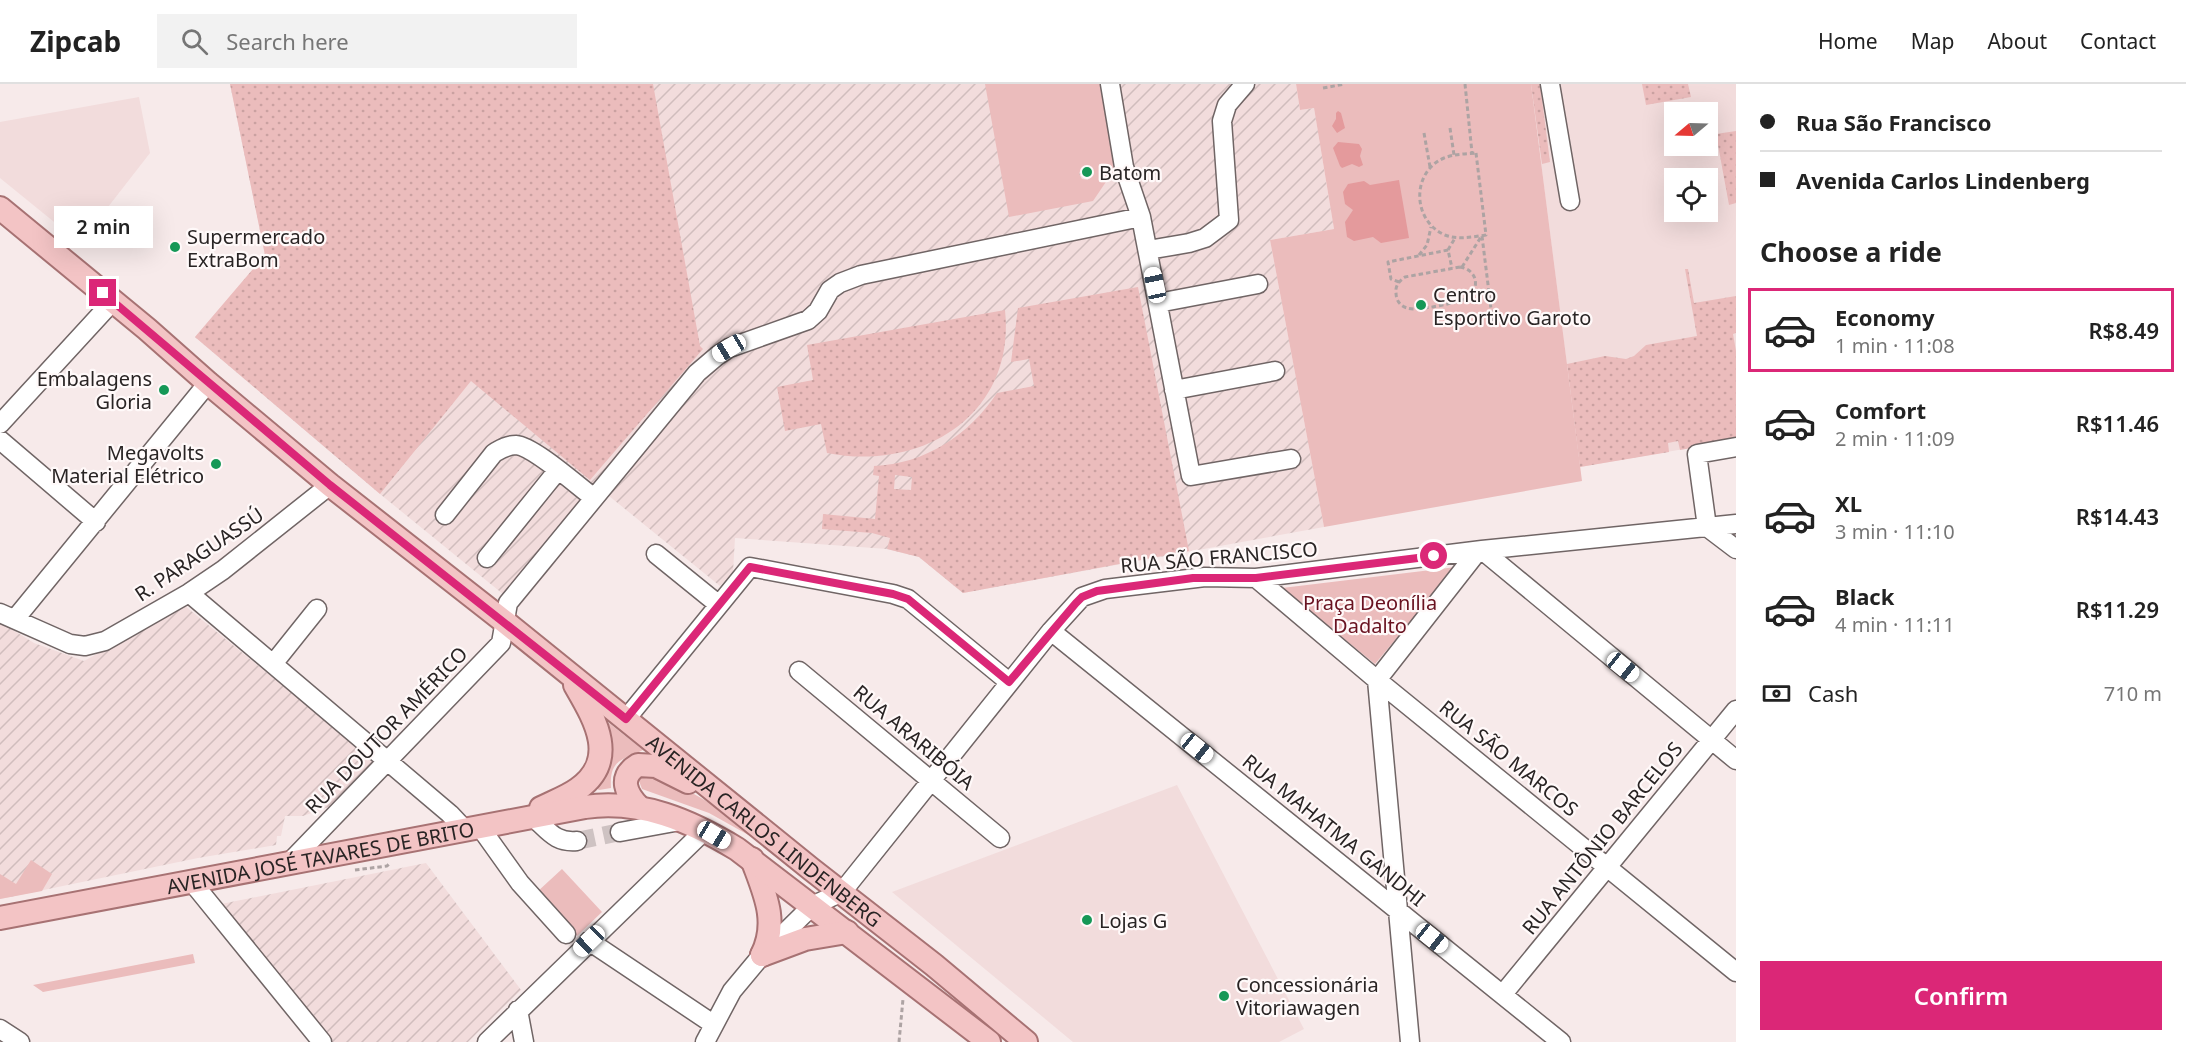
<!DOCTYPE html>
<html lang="en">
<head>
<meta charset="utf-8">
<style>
	:root { --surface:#fff; --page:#f2f2f2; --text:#222; --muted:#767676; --line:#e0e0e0; --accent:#db2777 }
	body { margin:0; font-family:"Noto Sans",sans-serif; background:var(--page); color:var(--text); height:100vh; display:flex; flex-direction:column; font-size:22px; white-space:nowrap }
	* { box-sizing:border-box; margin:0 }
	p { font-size:20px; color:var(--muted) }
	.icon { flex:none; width:33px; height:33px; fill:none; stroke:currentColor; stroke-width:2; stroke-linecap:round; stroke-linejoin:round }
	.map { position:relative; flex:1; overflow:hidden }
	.drawer { display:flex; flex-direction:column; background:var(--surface); width:450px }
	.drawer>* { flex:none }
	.guide { display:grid; align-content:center; height:132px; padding:0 24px; background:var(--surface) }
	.needle { width:39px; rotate:251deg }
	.buttons { position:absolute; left:1664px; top:18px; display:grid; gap:12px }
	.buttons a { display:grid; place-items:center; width:54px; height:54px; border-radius:0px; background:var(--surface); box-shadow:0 6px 24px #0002; font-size:30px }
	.end { position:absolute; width:27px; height:27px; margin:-14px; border:8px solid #db2777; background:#fff; box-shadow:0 0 0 3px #fff }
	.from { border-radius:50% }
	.bubble { position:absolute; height:42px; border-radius:0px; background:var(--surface); box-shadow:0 6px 24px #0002; font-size:20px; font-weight:600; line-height:42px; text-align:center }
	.car { position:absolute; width:18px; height:36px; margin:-18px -9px; border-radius:8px; box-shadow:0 0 4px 2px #0007; background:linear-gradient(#fff 24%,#345 0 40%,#fff 0 76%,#345 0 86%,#fff 0) }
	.guide b { display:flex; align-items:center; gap:21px; height:57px; font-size:22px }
	.guide b+b { border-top:2px solid var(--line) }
	.guide i { width:15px; height:15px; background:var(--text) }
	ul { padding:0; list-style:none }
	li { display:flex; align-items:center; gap:18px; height:84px; margin:0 12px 9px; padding:0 12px; border:3px solid transparent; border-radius:0px }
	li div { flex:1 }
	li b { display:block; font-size:22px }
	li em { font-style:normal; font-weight:600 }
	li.active { border-color:var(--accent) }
	li>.icon { width:54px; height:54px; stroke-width:1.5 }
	h2 { padding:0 24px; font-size:27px; line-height:72px }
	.pay { display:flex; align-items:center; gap:15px; height:66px; padding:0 24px; font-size:22px }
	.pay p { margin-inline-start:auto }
	.primary-button { display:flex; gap:12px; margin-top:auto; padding:12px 24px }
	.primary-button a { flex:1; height:69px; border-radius:0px; background:var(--accent); color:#fff; font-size:24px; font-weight:600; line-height:69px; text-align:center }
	header { display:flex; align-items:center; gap:36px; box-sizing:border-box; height:84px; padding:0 30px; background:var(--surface); border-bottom:2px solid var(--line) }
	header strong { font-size:28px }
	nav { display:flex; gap:33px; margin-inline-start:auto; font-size:21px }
	.search { width:420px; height:54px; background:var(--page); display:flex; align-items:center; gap:15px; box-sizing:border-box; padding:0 21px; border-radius:0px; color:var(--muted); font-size:22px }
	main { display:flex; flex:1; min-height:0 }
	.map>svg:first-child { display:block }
</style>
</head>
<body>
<header>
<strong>Zipcab</strong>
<div class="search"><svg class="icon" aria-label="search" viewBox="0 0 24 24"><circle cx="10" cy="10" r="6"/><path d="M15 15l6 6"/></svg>Search here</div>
<nav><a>Home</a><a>Map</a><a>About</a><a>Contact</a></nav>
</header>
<main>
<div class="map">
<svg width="1736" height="958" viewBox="0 0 1736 958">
	<defs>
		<pattern id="industrial-furrows" width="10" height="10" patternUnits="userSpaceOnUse" patternTransform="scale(1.5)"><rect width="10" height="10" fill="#f2dcdc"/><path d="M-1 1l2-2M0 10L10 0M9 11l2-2" fill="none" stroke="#d0bdbd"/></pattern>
		<pattern id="grass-dots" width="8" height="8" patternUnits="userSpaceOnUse" patternTransform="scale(1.5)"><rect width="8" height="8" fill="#ebbcbc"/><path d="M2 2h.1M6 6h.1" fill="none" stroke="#caa1a1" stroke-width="1.8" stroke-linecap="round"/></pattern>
	</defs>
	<rect width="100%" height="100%" fill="#f7eaea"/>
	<path fill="#f2dcdc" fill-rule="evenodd" d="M1531 0H1736V356L1580 383ZM1674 28H1707V62H1674ZM1674 94H1707V128H1674Z
		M139 13 150 69 80 159 0 94V38Z
		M1177 701 1304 945 1279 958H1073L892 808Z"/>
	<path fill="url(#industrial-furrows)" d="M230 0H1296L1300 26 1314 24 1334 145 1270 156 1324 443 963 509 919 473 887 465 735 454 733 488 720 502 609 412 519 523 380 410 195 253 265 171Z
		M185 522 375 677 334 721 303 732H285L281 752H277L276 761 198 774 0 815V538L34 559 84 577Z
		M426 779 521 906 468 958H332L221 820Z"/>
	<path fill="url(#grass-dots)" fill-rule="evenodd" d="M230 0H653L700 262 703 265 590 396 471 297 380 410 195 253 265 171Z
		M1531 0H1540L1550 78 1542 80Z
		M1642 0H1688L1691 13 1646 21Z
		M1736 47V119L1729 121 1716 50Z
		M1685 185H1688L1694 219 1736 212V249L1733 250 1736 267V356L1680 366 1678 357 1668 359 1669 368 1580 383 1567 280 1605 272 1626 275 1634 272 1646 261 1697 252Z
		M1138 203 1189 467 963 509 919 473 887 465 890 454 872 449 822 445 823 430 875 435 879 392 873 391 874 382C925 380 969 351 997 309L1034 302 1029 275 1011 278 1018 224ZM895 391 912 393 911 406 894 405Z
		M1005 226C1016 331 922 388 827 369L821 340 785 347 777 303 813 296 807 261Z"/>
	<path fill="#ebbcbc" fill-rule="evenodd" d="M985 0H1100L1116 83 1093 117 1009 133ZM1087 82 1092 84 1094 90 1088 96 1082 95 1079 90 1081 84Z
		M1296 0H1531L1582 397 1324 443 1270 156 1334 145 1314 24 1300 26Z
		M1456 483 1375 580 1282 504Z
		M609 639 643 666C624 676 609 674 611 704L599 706 595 703 606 642Z
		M645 690C657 694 669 698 680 703 717 720 750 748 780 774L752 753 709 729 642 705 639 697Z
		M31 776 52 790 42 807 0 815V790L16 800Z
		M562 785 602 828 577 852 537 808Z
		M193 870 195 879 43 908 33 901Z"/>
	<path fill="#e49a9c" d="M1338 27 1341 29 1345 44 1337 49 1332 42 1336 35V29Z
		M1338 58 1359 60 1362 65 1360 72 1363 81 1359 83 1352 80 1342 84 1340 82 1333 64Z
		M1399 96 1409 154 1381 159 1373 153 1354 157 1347 153 1345 138 1353 126 1345 120 1343 108 1348 100 1364 97 1370 101Z"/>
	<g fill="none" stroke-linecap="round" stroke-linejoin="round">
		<path stroke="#cec2c2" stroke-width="18" stroke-dasharray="18 9" stroke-linecap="butt" d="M577 757 620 748"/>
		<defs>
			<path id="minor" d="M1110 0 1124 83 1141 133 1191 392 1291 375
				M1550 0 1570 117
				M1148 166 1189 159 1205 154 1229 136 1222 37 1227 21 1245 0
				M1158 219 1258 200
				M1174 306 1275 287
				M0 340 113 217
				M0 356 96 438
				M1736 363 1697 370 1707 443 1736 465
				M445 431 494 369C501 365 507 361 516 361 533 362 578 402 594 414
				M1482 466 1736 676
				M656 470 719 521
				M487 474 558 386
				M1256 494 1377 596 1736 888
				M189 509 450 730 465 746
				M0 529 70 560 85 562 105 557 189 509 223 486 330 401
				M15 535 208 299
				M1051 547 1561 958
				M273 580 317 525
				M799 587 1000 754
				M626 635 750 483 893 510 908 515 1009 598
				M533 733C549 747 555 759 577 757
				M480 743 520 799 566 850
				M620 748 680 737
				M288 780 501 559 508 519 697 289 717 272 729 264 808 236 818 227 830 206 840 199 861 191 1141 133
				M192 798 322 958
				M589 857 713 940
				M1503 910 1736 626
				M518 926 524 958
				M0 945 20 958
				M487 958 704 747
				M705 958 732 907 762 871 812 822 842 808 1051 547 1082 513 1105 505 1205 493 1256 494 1482 466 1736 440
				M1410 958 1377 596 1478 467"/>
			<g id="major">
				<path id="s1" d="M0 124 147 245 208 299 330 401 505 538 811 785 934 881 1026 958"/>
				<path d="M639 723C626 710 618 693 638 681L656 682 688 698"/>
				<path d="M541 724C553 718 567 713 578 705 620 675 594 634 575 601"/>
				<path d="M752 775C764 808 779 837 762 871"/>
				<path id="s2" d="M0 834 585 723C641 715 691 737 737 765L989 958"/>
				<path d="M762 871 805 855 847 848"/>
			</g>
		</defs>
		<use href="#minor" stroke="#706565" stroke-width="21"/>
		<use href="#major" stroke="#a77273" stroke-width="26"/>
		<path stroke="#ada3a3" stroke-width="3" stroke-dasharray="4.5 3" stroke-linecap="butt" d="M1465 0 1472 69
			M1323 4 1345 0
			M1450 44 1454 71
			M1424 49 1430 83
			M1476 69 1486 151C1472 153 1458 156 1445 151 1412 137 1411 88 1444 74 1454 70 1465 70 1476 69Z
			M1482 152 1493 241
			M1448 166 1455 154
			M1419 171 1427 161 1431 143
			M1460 183C1477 186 1480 202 1469 214 1458 218 1417 228 1407 224 1400 222 1396 216 1396 209 1395 202 1399 197 1405 193Z
			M1462 183 1481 153
			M1399 198 1391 195 1388 178 1448 166 1452 184
			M355 786 387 782 389 780
			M899 958 903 915"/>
		<use href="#minor" stroke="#fff" stroke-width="18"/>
		<use href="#major" stroke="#f3c4c5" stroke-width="22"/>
	</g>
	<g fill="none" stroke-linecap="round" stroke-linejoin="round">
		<path stroke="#db2777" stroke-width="8" d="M103 209 330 401 626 635 750 483 893 510 908 515 1009 598 1076 519 1082 513 1097 507 1193 494H1256L1434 472"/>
	</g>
	<g fill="#169857" stroke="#fff9f9" stroke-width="2">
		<circle cx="1087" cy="88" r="6"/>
		<circle cx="175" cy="163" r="6"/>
		<circle cx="1421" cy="221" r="6"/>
		<circle cx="164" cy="306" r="6"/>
		<circle cx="216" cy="380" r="6"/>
		<circle cx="1087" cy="836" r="6"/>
		<circle cx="1224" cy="912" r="6"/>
	</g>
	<g text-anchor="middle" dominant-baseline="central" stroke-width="4.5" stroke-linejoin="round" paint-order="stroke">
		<g font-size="20" fill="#292424" stroke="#fff9f9" text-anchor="start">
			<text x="1099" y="88">Batom</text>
			<text x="187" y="152">Supermercado<tspan x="187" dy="23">ExtraBom</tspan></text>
			<text x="1433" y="210">Centro<tspan x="1433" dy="23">Esportivo Garoto</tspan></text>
			<text x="152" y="294" text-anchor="end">Embalagens<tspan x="152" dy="23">Gloria</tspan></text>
			<text x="204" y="368" text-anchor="end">Megavolts<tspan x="204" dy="23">Material Elétrico</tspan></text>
			<text x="1099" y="836">Lojas G</text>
			<text x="1236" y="900">Concessionária<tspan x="1236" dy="23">Vitoriawagen</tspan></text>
		</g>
		<g font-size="20" fill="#292424" stroke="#fff9f9">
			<text transform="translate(199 470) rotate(-34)">R. PARAGUASSÚ</text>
			<text transform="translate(1219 473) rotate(-5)">RUA SÃO FRANCISCO</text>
			<text transform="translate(386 646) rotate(-46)">RUA DOUTOR AMÉRICO</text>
			<text transform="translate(914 653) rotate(40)">RUA ARARIBÓIA</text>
			<text transform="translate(1509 674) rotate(39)">RUA SÃO MARCOS</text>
			<text stroke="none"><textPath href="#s1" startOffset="986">AVENIDA CARLOS LINDENBERG</textPath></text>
			<text transform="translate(1334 746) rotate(39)">RUA MAHATMA GANDHI</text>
			<text transform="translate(1602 754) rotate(-51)">RUA ANTÔNIO BARCELOS</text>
			<text stroke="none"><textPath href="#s2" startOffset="326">AVENIDA JOSÉ TAVARES DE BRITO</textPath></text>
		</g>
		<g font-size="20" fill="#691220" stroke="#fff9f9">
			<text x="1370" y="518">Praça Deonília<tspan x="1370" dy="23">Dadalto</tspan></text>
		</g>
	</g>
</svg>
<div class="buttons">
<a><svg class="needle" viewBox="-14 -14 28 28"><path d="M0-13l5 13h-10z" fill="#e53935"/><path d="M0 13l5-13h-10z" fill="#767676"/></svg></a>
<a><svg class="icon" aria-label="locate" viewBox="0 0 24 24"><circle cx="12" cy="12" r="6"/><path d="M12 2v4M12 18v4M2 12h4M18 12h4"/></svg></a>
</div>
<i class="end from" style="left:1434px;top:472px"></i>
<i class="end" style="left:103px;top:209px"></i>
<div class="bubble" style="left:54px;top:122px;width:99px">2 min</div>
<i class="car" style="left:1155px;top:201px;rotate:348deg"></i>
<i class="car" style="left:729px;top:264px;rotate:239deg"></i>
<i class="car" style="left:1623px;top:583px;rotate:129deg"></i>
<i class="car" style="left:1197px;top:664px;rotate:129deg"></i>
<i class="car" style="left:714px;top:751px;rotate:121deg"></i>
<i class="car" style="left:1432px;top:854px;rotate:129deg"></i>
<i class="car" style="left:589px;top:857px;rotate:226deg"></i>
</div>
<section class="drawer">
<div class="guide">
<b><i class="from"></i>Rua São Francisco</b>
<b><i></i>Avenida Carlos Lindenberg</b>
</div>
<h2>Choose a ride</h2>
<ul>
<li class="active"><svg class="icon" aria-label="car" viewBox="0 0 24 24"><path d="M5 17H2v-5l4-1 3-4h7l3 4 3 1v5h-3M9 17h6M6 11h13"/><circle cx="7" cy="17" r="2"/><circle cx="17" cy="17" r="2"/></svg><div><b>Economy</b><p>1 min · 11:08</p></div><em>R$8.49</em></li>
<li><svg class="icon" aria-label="car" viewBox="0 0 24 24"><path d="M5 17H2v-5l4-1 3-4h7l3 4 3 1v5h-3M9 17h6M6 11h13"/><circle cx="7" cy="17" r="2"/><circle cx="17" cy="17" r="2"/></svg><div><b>Comfort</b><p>2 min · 11:09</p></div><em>R$11.46</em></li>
<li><svg class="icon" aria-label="car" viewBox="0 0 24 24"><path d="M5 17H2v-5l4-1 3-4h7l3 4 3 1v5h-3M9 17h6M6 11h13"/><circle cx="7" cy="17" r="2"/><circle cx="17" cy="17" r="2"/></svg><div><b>XL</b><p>3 min · 11:10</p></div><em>R$14.43</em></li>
<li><svg class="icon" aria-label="car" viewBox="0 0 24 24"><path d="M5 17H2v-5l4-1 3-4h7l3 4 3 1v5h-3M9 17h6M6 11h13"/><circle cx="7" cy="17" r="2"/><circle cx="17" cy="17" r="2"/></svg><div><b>Black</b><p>4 min · 11:11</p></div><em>R$11.29</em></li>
</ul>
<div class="pay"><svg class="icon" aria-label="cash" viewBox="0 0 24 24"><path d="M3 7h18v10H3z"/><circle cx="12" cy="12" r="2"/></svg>Cash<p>710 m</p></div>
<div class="primary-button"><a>Confirm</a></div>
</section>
</main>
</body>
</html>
